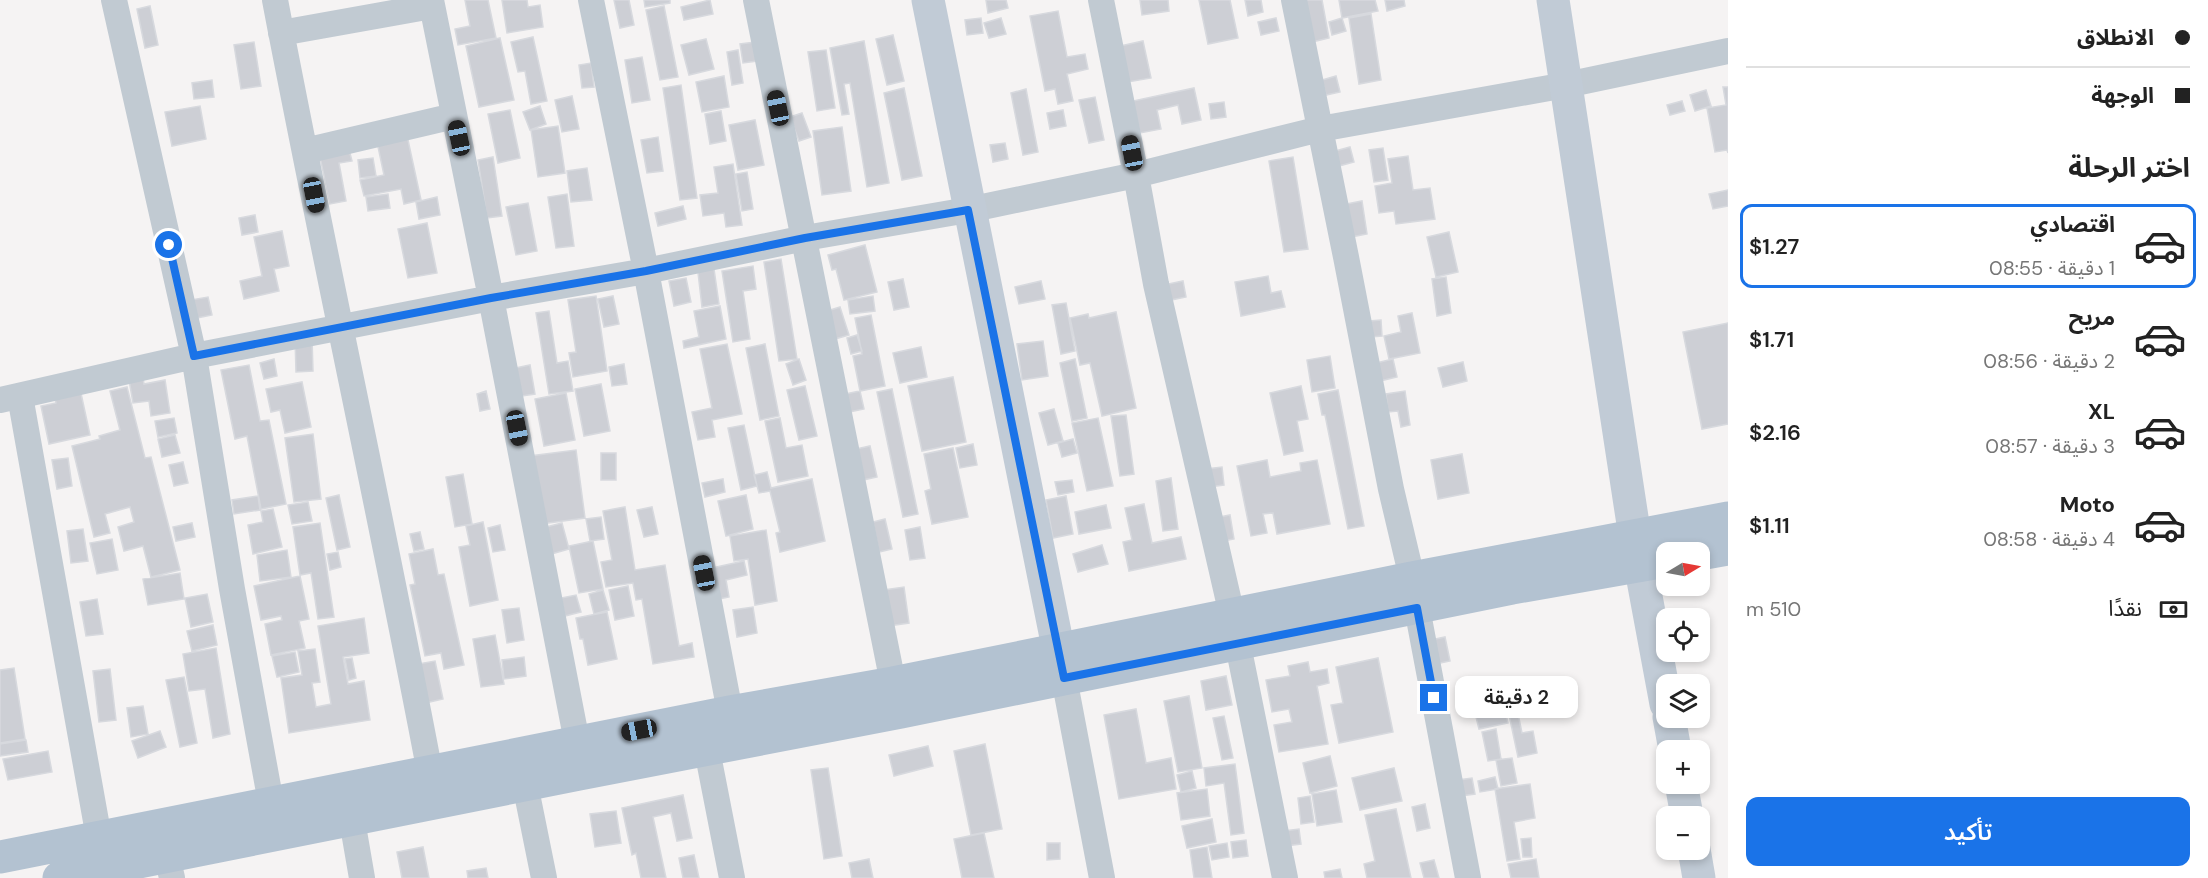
<!DOCTYPE html>
<html lang="ar">
<head>
<meta charset="utf-8">
<style>
	:root { --surface:#fff; --page:#f2f2f2; --text:#222; --muted:#767676; --line:#e0e0e0; --accent:#1a73e8 }
	body { margin:0; font-family:"DM Sans","Noto Sans Arabic",sans-serif; background:var(--page); color:var(--text); direction:rtl; height:100vh; display:flex; flex-direction:column; font-size:22px; white-space:nowrap }
	* { box-sizing:border-box; margin:0 }
	p { font-size:20px; color:var(--muted) }
	.icon { flex:none; width:33px; height:33px; fill:none; stroke:currentColor; stroke-width:2; stroke-linecap:round; stroke-linejoin:round }
	.map { position:relative; flex:1; overflow:hidden; direction:ltr }
	.panel { display:flex; flex-direction:column; background:var(--surface); width:480px }
	.panel>* { flex:none }
	.top-card { display:grid; align-content:center; height:132px; padding:0 18px; background:var(--surface) }
	.needle { width:39px; rotate:80deg }
	.controls { position:absolute; left:1656px; top:542px; display:grid; gap:12px }
	.controls a { display:grid; place-items:center; width:54px; height:54px; border-radius:12px; background:var(--surface); box-shadow:0 3px 9px #0003; font-size:30px }
	.end { position:absolute; width:27px; height:27px; margin:-14px; border:8px solid #1a73e8; background:#fff; box-shadow:0 0 0 3px #fff }
	.from { border-radius:50% }
	.bubble { position:absolute; height:42px; border-radius:12px; background:var(--surface); box-shadow:0 3px 9px #0003; font-size:20px; font-weight:600; line-height:42px; text-align:center; direction:rtl }
	.car { position:absolute; width:18px; height:36px; margin:-18px -9px; border-radius:8px; box-shadow:0 0 4px 2px #0007; background:linear-gradient(#222 24%,#8ab4d8 0 40%,#222 0 76%,#8ab4d8 0 86%,#222 0) }
	.top-card b { display:flex; align-items:center; gap:21px; height:57px; font-size:22px }
	.top-card b+b { border-top:2px solid var(--line) }
	.top-card i { width:15px; height:15px; background:var(--text) }
	ul { padding:0; list-style:none }
	li { display:flex; align-items:center; gap:18px; height:84px; margin:0 12px 9px; padding:0 6px; border:3px solid transparent; border-radius:12px }
	li div { flex:1 }
	li b { display:block; font-size:22px }
	li em { font-style:normal; font-weight:600 }
	li.active { border-color:var(--accent) }
	li>.icon { width:54px; height:54px; stroke-width:1.5 }
	h2 { padding:0 18px; font-size:27px; line-height:72px }
	.pay { display:flex; align-items:center; gap:15px; height:66px; padding:0 18px; font-size:22px }
	.pay p { margin-inline-start:auto }
	.action { display:flex; gap:12px; margin-top:auto; padding:12px 18px }
	.action a { flex:1; height:69px; border-radius:12px; background:var(--accent); color:#fff; font-size:24px; font-weight:600; line-height:69px; text-align:center }
	main { display:flex; flex:1; min-height:0 }
	.map>svg:first-child { display:block }
</style>
</head>
<body>
<main>
<section class="panel">
<div class="top-card">
<b><i class="from"></i>الانطلاق</b>
<b><i></i>الوجهة</b>
</div>
<h2>اختر الرحلة</h2>
<ul>
<li class="active"><svg class="icon" aria-label="car" viewBox="0 0 24 24"><path d="M5 17H2v-5l4-1 3-4h7l3 4 3 1v5h-3M9 17h6M6 11h13"/><circle cx="7" cy="17" r="2"/><circle cx="17" cy="17" r="2"/></svg><div><b>اقتصادي</b><p>1 دقيقة · 08:55</p></div><em>$1.27</em></li>
<li><svg class="icon" aria-label="car" viewBox="0 0 24 24"><path d="M5 17H2v-5l4-1 3-4h7l3 4 3 1v5h-3M9 17h6M6 11h13"/><circle cx="7" cy="17" r="2"/><circle cx="17" cy="17" r="2"/></svg><div><b>مريح</b><p>2 دقيقة · 08:56</p></div><em>$1.71</em></li>
<li><svg class="icon" aria-label="car" viewBox="0 0 24 24"><path d="M5 17H2v-5l4-1 3-4h7l3 4 3 1v5h-3M9 17h6M6 11h13"/><circle cx="7" cy="17" r="2"/><circle cx="17" cy="17" r="2"/></svg><div><b>XL</b><p>3 دقيقة · 08:57</p></div><em>$2.16</em></li>
<li><svg class="icon" aria-label="car" viewBox="0 0 24 24"><path d="M5 17H2v-5l4-1 3-4h7l3 4 3 1v5h-3M9 17h6M6 11h13"/><circle cx="7" cy="17" r="2"/><circle cx="17" cy="17" r="2"/></svg><div><b>Moto</b><p>4 دقيقة · 08:58</p></div><em>$1.11</em></li>
</ul>
<div class="pay"><svg class="icon" aria-label="cash" viewBox="0 0 24 24"><path d="M3 7h18v10H3z"/><circle cx="12" cy="12" r="2"/></svg>نقدًا<p>510 m</p></div>
<div class="action"><a>تأكيد</a></div>
</section>
<div class="map">
<svg width="1728" height="878" viewBox="0 0 1728 878">
	<rect width="100%" height="100%" fill="#f5f3f3"/>
	<path fill="#cdcfd5" stroke="#d7d9de" stroke-width="1.5" d="M465 0H488L496 38 458 45 455 29 470 26Z
		M502 0H527L528 7 540 5 543 27 507 33Z
		M614 0H629L634 25 620 28Z
		M644 0H670V3L645 7Z
		M710 0 713 14 684 20 681 7Z
		M986 0H1006L1008 8 988 13Z
		M1140 0H1168L1169 11 1142 15Z
		M1199 0H1230L1238 38 1208 44Z
		M1245 0H1261L1263 12 1248 16Z
		M1304 0H1322L1329 38 1312 42Z
		M1339 0H1375L1378 11 1342 18Z
		M1385 0H1404L1405 6 1387 11Z
		M150 6 158 45 145 48 137 9Z
		M664 6 678 77 660 80 646 10Z
		M1058 11 1067 57 1085 54 1088 69 1067 74 1073 101 1058 104 1055 89 1045 91 1030 16Z
		M1371 14 1381 80 1359 84 1349 18Z
		M981 18 983 33 967 35 965 20Z
		M1001 18 1006 34 989 38 984 23Z
		M1276 18 1279 31 1261 35 1258 22Z
		M1342 18 1346 31 1332 35 1329 22Z
		M893 35 904 81 887 85 876 39Z
		M533 37 547 101 531 104 525 71 518 72 511 42Z
		M500 38 514 100 479 107 466 46Z
		M706 39 714 69 689 75 681 45Z
		M864 41 889 183 867 187 850 83 844 84 849 114 842 115 830 48Z
		M1143 41 1151 78 1128 82 1120 46Z
		M254 42 261 86 241 89 234 45Z
		M755 42 757 61 743 63 740 44Z
		M738 50 743 83 732 85 727 52Z
		M826 50 835 108 817 111 808 52Z
		M642 57 650 100 632 103 625 60Z
		M591 63 594 87 582 88 579 65Z
		M724 76 729 107 702 112 696 82Z
		M1336 76 1340 92 1326 95 1322 80Z
		M212 80 214 97 194 99 192 83Z
		M681 85 697 198 680 200 663 88Z
		M1723 87H1728V153L1727 150 1715 152 1707 108 1726 105Z
		M904 88 922 176 902 180 884 93Z
		M1194 88 1201 120 1182 124 1178 105 1157 110 1161 129 1140 133 1133 101Z
		M1026 89 1038 152 1023 155 1011 93Z
		M1706 90 1711 106 1695 111 1690 95Z
		M572 96 579 129 562 132 555 100Z
		M1095 97 1104 140 1089 143 1079 100Z
		M1682 101 1685 111 1670 115 1667 105Z
		M1224 102 1226 117 1211 119 1209 104Z
		M200 106 206 139 172 146 165 112Z
		M540 106 546 124 530 130 523 112Z
		M510 110 520 158 498 163 488 114Z
		M1063 110 1066 126 1050 129 1047 113Z
		M721 111 726 141 710 144 705 114Z
		M802 113 811 137 799 141 790 117Z
		M403 117 421 200 404 204 401 189 364 196 360 180 384 175 373 123Z
		M755 120 764 165 738 170 729 125Z
		M558 126 565 173 538 177 531 130Z
		M842 127 851 191 822 195 813 131Z
		M658 137 663 171 647 173 641 140Z
		M347 142 352 161 339 163 346 201 330 204 318 148Z
		M1005 143 1008 159 993 162 990 145Z
		M1350 147 1354 162 1339 166 1335 151Z
		M1383 148 1388 180 1374 182 1369 150Z
		M1408 156 1413 190 1430 188 1435 219 1396 224 1394 211 1379 213 1375 186 1392 183 1388 159Z
		M493 157 502 216 487 218 478 160Z
		M1293 157 1308 249 1284 252 1269 161Z
		M373 158 376 176 360 178 358 160Z
		M733 164 742 225 726 227 724 213 703 216 700 195 718 193 714 167Z
		M587 168 592 200 571 202 567 171Z
		M747 172 753 209 742 211 736 174Z
		M1728 190V206L1713 209 1709 194Z
		M388 194 390 208 368 211 366 197Z
		M567 194 574 246 556 248 548 197Z
		M437 197 440 215 419 219 416 202Z
		M1362 201 1367 234 1351 237 1346 204Z
		M528 203 537 251 516 255 506 207Z
		M683 206 686 219 658 226 655 213Z
		M255 215 258 232 242 235 239 218Z
		M427 223 437 273 408 278 398 229Z
		M282 231 289 266 274 269 279 291 244 299 240 281 262 276 254 237Z
		M1449 232 1458 272 1436 277 1427 237Z
		M865 245 877 292 844 300 836 269 832 270 828 255Z
		M781 259 797 359 779 361 764 262Z
		M713 262 719 304 702 307 697 264Z
		M753 266 756 289 743 291 750 339 733 342 722 271Z
		M1268 276 1271 293 1281 291 1285 307 1241 316 1235 282Z
		M1446 277 1451 313 1437 316 1432 279Z
		M686 278 691 302 674 306 669 281Z
		M903 279 909 307 894 310 888 282Z
		M1041 281 1045 299 1019 304 1015 287Z
		M1183 281 1186 297 1171 300 1168 284Z
		M596 296 607 371 573 377 569 353 576 352 568 300Z
		M613 296 619 324 604 327 598 299Z
		M873 296 875 311 850 314 848 300Z
		M208 297 212 315 182 321 179 302Z
		M1066 303 1075 351 1061 354 1052 305Z
		M720 306 726 339 684 348 683 341 699 337 694 311Z
		M840 307 849 335 835 339 827 311Z
		M549 311 557 363 568 361 573 391 549 394 536 313Z
		M1116 312 1136 408 1102 416 1090 363 1080 365 1070 318 1088 314 1089 318Z
		M1412 313 1420 353 1389 359 1384 336 1401 332 1398 316Z
		M871 315 885 386 860 391 853 356 862 354 855 318Z
		M1381 320 1382 336 1370 337 1369 321Z
		M1728 323V424L1702 429 1683 332Z
		M857 335 862 351 851 354 847 338Z
		M295 338H312L313 371 296 372Z
		M1043 341 1048 376 1022 380 1017 344Z
		M727 344 742 414 712 420 715 437 698 440 692 412 712 408 700 349Z
		M765 344 779 416 760 420 746 348Z
		M921 347 927 377 900 383 893 353Z
		M1330 356 1335 388 1312 392 1307 360Z
		M274 359 277 376 264 379 260 363Z
		M799 359 806 380 793 385 786 364Z
		M1075 359 1087 418 1072 421 1060 363Z
		M1393 359 1397 377 1380 381 1376 363Z
		M1463 362 1467 381 1443 387 1438 368Z
		M624 364 627 384 612 386 609 367Z
		M249 365 260 421 269 420 286 504 261 509 247 436 235 439 221 370Z
		M530 365 535 394 515 397V368Z
		M142 371 144 384 165 380 170 413 151 416 149 401 133 403 128 374Z
		M953 377 966 442 922 451 908 386Z
		M302 382 311 427 285 433 280 410 271 412 266 389Z
		M79 384 90 435 49 444 41 406 56 403 53 390Z
		M601 384 610 431 584 436 575 389Z
		M805 386 817 436 799 440 787 390Z
		M1301 386 1308 419 1297 421 1303 451 1284 455 1270 393Z
		M127 387 145 458 151 457 180 570 151 577 143 546 124 551 118 527 134 522 130 507 105 514 110 533 94 537 72 446 100 439 99 436 120 430 110 391Z
		M892 389 918 514 903 517 877 392Z
		M1338 390 1364 526 1348 529 1325 415H1322L1318 394Z
		M486 391 490 409 480 411 477 394Z
		M860 391 864 409 849 412 845 394Z
		M1405 391 1410 425 1401 427 1398 411 1388 412 1386 394Z
		M566 393 575 440 544 446 535 399Z
		M1054 409 1063 441 1048 445 1039 413Z
		M1126 415 1134 474 1120 476 1111 416Z
		M174 418 177 433 158 437 155 421Z
		M780 418 786 448 802 445 808 476 778 482 765 421Z
		M1098 418 1113 486 1087 491 1072 423Z
		M744 425 757 486 741 490 728 428Z
		M313 434 321 499 294 502 285 438Z
		M175 435 180 453 162 457 158 439Z
		M1073 439 1077 453 1062 457 1058 443Z
		M973 444 977 465 960 468 956 448Z
		M870 446 877 477 863 480 856 449Z
		M953 448 968 517 932 524 925 491 931 489 924 454Z
		M576 450 585 518 534 525 522 457Z
		M601 453H616V480H601Z
		M1462 454 1469 493 1438 499 1431 460Z
		M68 458 72 486 57 489 52 460Z
		M1267 460 1270 477 1301 471 1300 463 1317 460 1330 524 1277 534 1273 513 1263 514 1267 533 1251 536 1237 466Z
		M183 462 188 483 174 486 169 465Z
		M1222 467 1224 485 1209 487 1206 469Z
		M767 472 771 488 812 479 825 541 780 552 776 533 780 532 770 491 759 493 754 475Z
		M463 474 472 524 455 527 446 477Z
		M1171 478 1178 529 1163 531 1156 481Z
		M723 479 725 492 705 497 702 483Z
		M1072 480 1074 492 1058 495 1055 482Z
		M339 495 350 547 337 550 326 498Z
		M746 495 753 529 726 536 718 501Z
		M258 496 260 510 234 514 232 500Z
		M1066 496 1073 534 1053 538 1046 500Z
		M308 502 312 521 292 524 288 505Z
		M1144 504 1152 543 1181 537 1186 559 1129 571 1123 542 1132 540 1125 508Z
		M1106 505 1111 528 1079 534 1075 512Z
		M625 507 635 570 665 565 679 646 692 643 694 657 653 664 642 599 636 600 633 583 606 587 601 562 612 560 603 511Z
		M652 507 658 534 644 537 637 510Z
		M273 509 282 547 253 554 248 525 263 522 261 511Z
		M1230 515 1234 539 1218 542 1214 518Z
		M601 517 604 539 590 541 586 519Z
		M885 519 892 549 879 552 873 522Z
		M483 522 498 600 470 606 459 547 470 545 466 526Z
		M192 523 195 537 176 541 173 527Z
		M320 523 334 617 318 619 311 573 300 575 293 527Z
		M562 523 569 549 548 555 542 528Z
		M500 525 505 550 493 552 488 528Z
		M920 527 925 558 910 560 905 530Z
		M83 529 88 561 71 563 67 531Z
		M766 530 777 601 755 605 748 559 734 561 730 536Z
		M420 532 424 549 414 551 410 534Z
		M112 539 118 570 97 574 90 543Z
		M593 541 603 589 579 593 569 546Z
		M1102 545 1108 564 1078 572 1073 554Z
		M433 549 438 575 444 574 464 665 444 669 441 653 425 656 410 585 415 584 409 554Z
		M287 550 291 577 260 581 257 555Z
		M338 552 341 567 330 570 327 554Z
		M744 561 747 575 726 580 729 597 714 600 707 569Z
		M180 573 184 599 148 605 143 579Z
		M300 576 309 619 299 621 305 648 271 655 265 624 282 620 281 616 261 620 254 586Z
		M628 586 634 616 615 620 609 590Z
		M904 587 909 623 882 627 877 591Z
		M603 590 609 610 594 614 589 594Z
		M207 594 213 622 191 627 185 598Z
		M576 595 581 612 565 616 561 598Z
		M97 599 103 634 86 636 80 602Z
		M753 607 757 633 737 637 733 610Z
		M519 608 524 640 507 643 502 610Z
		M607 612 617 659 588 665 583 639H580L576 618Z
		M364 618 369 653 343 657 348 684 364 681 370 720 289 733 281 678 302 675 298 651 315 649 320 682 312 683 316 707 331 704 318 626Z
		M213 625 217 645 192 651 187 631Z
		M495 635 504 684 481 687 473 639Z
		M1445 637 1450 661 1426 666 1421 642Z
		M216 648 230 734 213 738 205 689 189 691 183 654Z
		M295 652 299 672 277 677 272 656Z
		M524 657 526 676 504 679 502 660Z
		M352 658 356 678 349 680 345 659Z
		M1378 658 1393 732 1339 743 1331 705 1343 703 1336 667Z
		M435 661 443 699 421 704 412 665Z
		M1308 662 1310 672 1327 669 1329 683 1317 686 1328 744 1279 752 1274 725 1292 722 1289 709 1272 712 1266 680 1290 676 1288 666Z
		M14 668 25 739 0 743V670Z
		M110 669 116 720 99 722 93 671Z
		M1226 676 1232 705 1206 710 1201 681Z
		M184 677 197 743 180 747 166 680Z
		M1523 677 1526 692 1537 689 1540 705 1517 709 1522 733 1533 731 1537 753 1518 757 1502 682Z
		M1189 696 1202 768 1178 772 1164 701Z
		M143 706 148 734 131 737 127 708Z
		M1136 709 1146 763 1171 758 1176 789 1119 799 1104 715Z
		M1505 710 1508 723 1479 729 1476 717Z
		M1224 716 1233 758 1222 760 1213 718Z
		M1496 729 1501 759 1488 761 1482 732Z
		M160 731 166 747 138 758 132 741Z
		M26 740 28 752 0 756V744Z
		M985 744 1002 829 971 835 954 751Z
		M928 746 933 766 894 776 889 755Z
		M48 751 52 772 8 780 3 759Z
		M1330 756 1337 786 1310 793 1303 763Z
		M1512 758 1517 783 1501 786 1496 760Z
		M1235 764 1244 833 1231 835 1224 783 1206 786 1204 768Z
		M828 768 842 856 824 859 811 770Z
		M1394 768 1402 801 1360 810 1352 778Z
		M1192 771 1196 788 1181 792 1177 775Z
		M1495 777 1498 789 1480 792 1478 781Z
		M1472 778 1475 794 1461 796 1458 780Z
		M1530 784 1535 818 1514 822 1520 859 1507 861 1495 789Z
		M1207 789 1210 816 1181 820 1177 793Z
		M1336 790 1342 822 1317 826 1312 794Z
		M683 795 692 838 677 841 671 813 653 817 666 878H641L636 853 632 855 622 808Z
		M1310 796 1314 822 1301 824 1298 798Z
		M1425 804 1430 828 1417 831 1412 807Z
		M1396 809 1411 878H1367L1364 864 1375 861 1365 815Z
		M616 811 621 843 595 847 590 814Z
		M1212 819 1216 842 1187 848 1182 826Z
		M1299 829 1301 844 1286 846 1284 831Z
		M984 833 994 878H962L954 839Z
		M1531 838 1532 857H1523L1521 839Z
		M1246 840 1248 856 1233 858 1231 842Z
		M1047 843H1060V859L1047 860Z
		M1227 843 1229 857 1212 860 1209 846Z
		M423 847 429 878H402L397 852Z
		M1207 847 1212 878H1194L1190 850Z
		M694 855 699 878H683L679 858Z
		M869 859 873 878H852L849 863Z
		M1536 859 1539 878H1511L1508 864Z
		M1434 860 1439 878H1424L1420 863Z
		M486 868 488 878H468L467 871Z
		M1340 869 1342 878H1325L1324 872Z"/>
	<g fill="none" stroke-linecap="round" stroke-linejoin="round">
		<path stroke="#c1cad2" stroke-width="26" d="M114 0 194 356 232 589 271 803
			M275 0C324 258 381 514 430 773
			M431 0 491 298 577 742
			M591 0 646 271 730 712
			M756 0 893 683
			M1101 0 1136 175 1156 284 1232 615
			M1294 0 1346 257 1391 489 1412 578
			M281 33 432 6
			M305 151 454 116
			M20 396 99 838
			M0 400 194 356 491 298 646 271 805 238 968 210 1136 175 1320 129 1566 85 1728 51
			M1417 608 1468 878
			M1238 645 1285 878
			M1064 678 1102 878
			M707 750 732 878
			M525 784 544 878
			M352 820 362 878
			M167 856 172 878"/>
		<path stroke="#c1cbd6" stroke-width="33" d="M928 0 1064 677
			M1553 0 1635 537 1666 704
			M1669 717 1675 750
			M1681 783 1687 816
			M1694 849 1699 878"/>
		<path stroke="#b3c2d1" stroke-width="33" d="M1700 554 1728 549
			M0 857 730 712 893 683 1412 578 1728 518
			M59 878 579 774 901 712 1512 588 1666 561"/>
	</g>
	<g fill="none" stroke-linecap="round" stroke-linejoin="round">
		<path stroke="#1a73e8" stroke-width="8" d="M169 245 194 356 491 298 646 271 805 238 968 210 1064 678 1417 608 1434 698"/>
	</g>
</svg>
<div class="controls">
<a><svg class="needle" viewBox="-14 -14 28 28"><path d="M0-13l5 13h-10z" fill="#e53935"/><path d="M0 13l5-13h-10z" fill="#767676"/></svg></a>
<a><svg class="icon" aria-label="locate" viewBox="0 0 24 24"><circle cx="12" cy="12" r="6"/><path d="M12 2v4M12 18v4M2 12h4M18 12h4"/></svg></a>
<a><svg class="icon" aria-label="layers" viewBox="0 0 24 24"><path d="M12 4l9 5-9 5-9-5zM3 14l9 5 9-5"/></svg></a>
<a>+</a>
<a>−</a>
</div>
<i class="end from" style="left:169px;top:245px"></i>
<i class="end" style="left:1434px;top:698px"></i>
<div class="bubble" style="left:1455px;top:676px;width:123px">2 دقيقة</div>
<i class="car" style="left:778px;top:108px;rotate:348deg"></i>
<i class="car" style="left:459px;top:138px;rotate:348deg"></i>
<i class="car" style="left:1132px;top:153px;rotate:349deg"></i>
<i class="car" style="left:314px;top:195px;rotate:169deg"></i>
<i class="car" style="left:517px;top:428px;rotate:169deg"></i>
<i class="car" style="left:704px;top:573px;rotate:349deg"></i>
<i class="car" style="left:639px;top:730px;rotate:259deg"></i>
</div>
</main>
</body>
</html>
